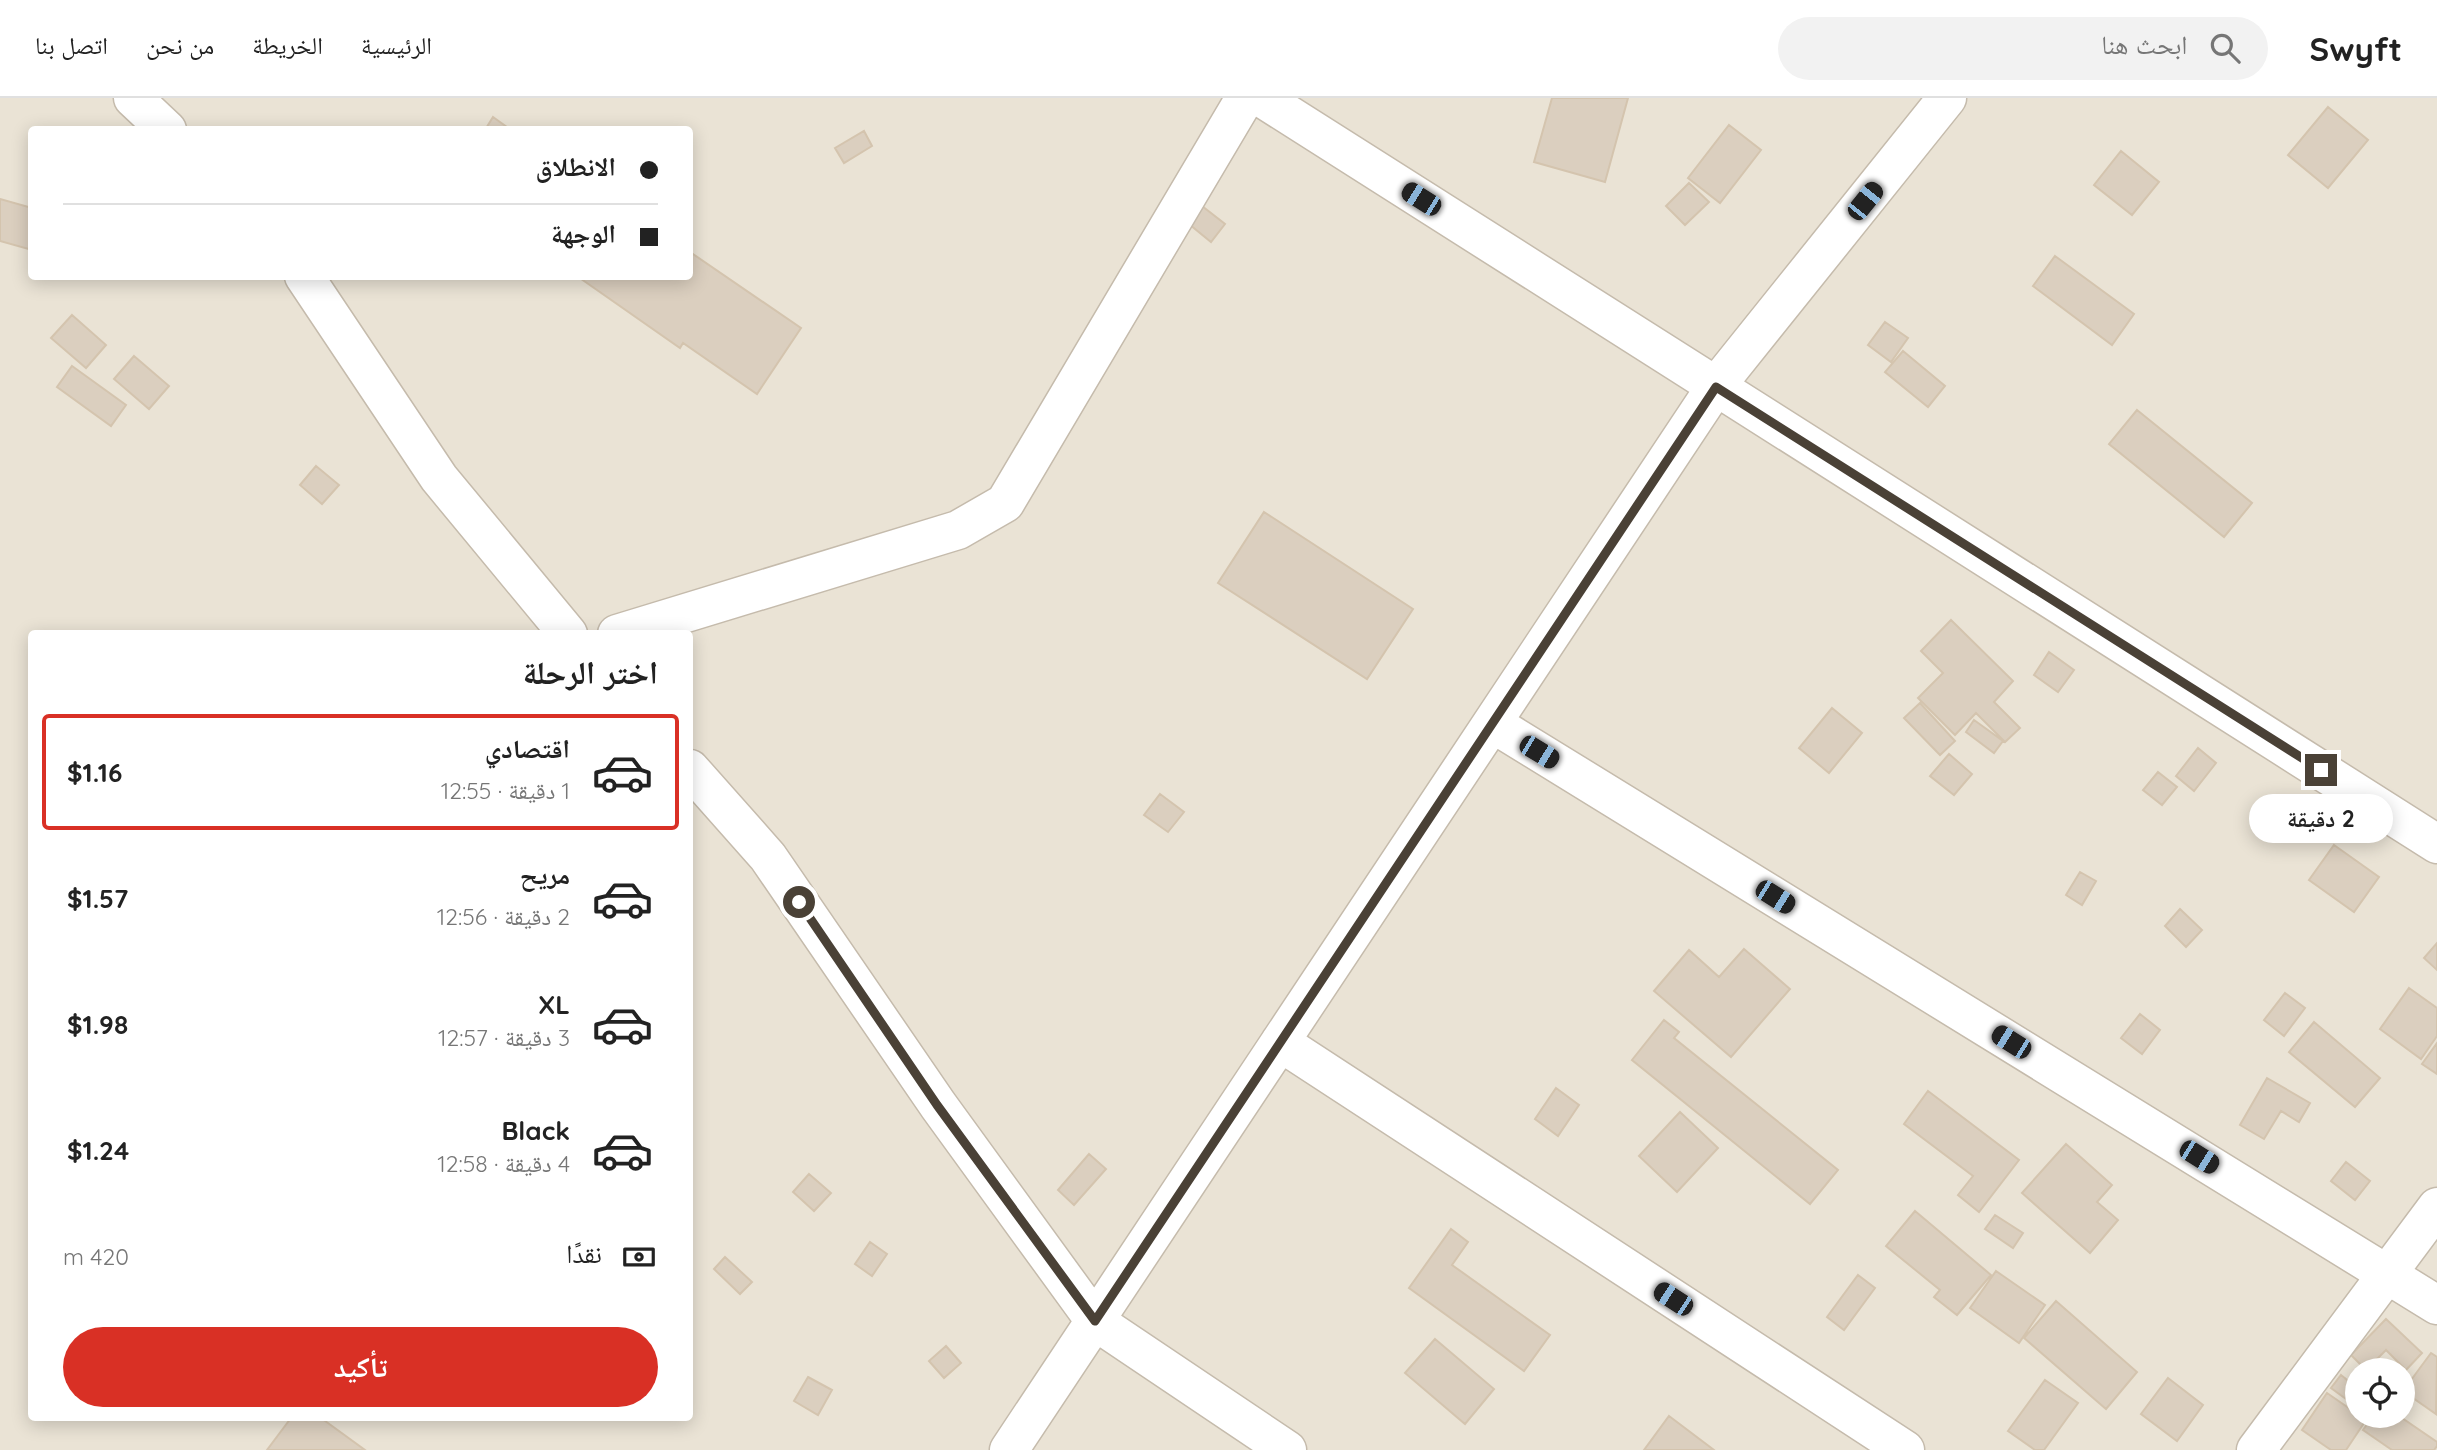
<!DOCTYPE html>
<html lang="ar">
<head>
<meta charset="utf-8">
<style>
	:root { --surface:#fff; --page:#f2f2f2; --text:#222; --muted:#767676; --line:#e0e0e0; --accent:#d93025 }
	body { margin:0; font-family:Quicksand,"Noto Naskh Arabic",sans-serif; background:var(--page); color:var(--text); direction:rtl; height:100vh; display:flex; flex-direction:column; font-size:26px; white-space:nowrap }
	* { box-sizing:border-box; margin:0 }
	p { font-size:23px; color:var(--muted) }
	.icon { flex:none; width:38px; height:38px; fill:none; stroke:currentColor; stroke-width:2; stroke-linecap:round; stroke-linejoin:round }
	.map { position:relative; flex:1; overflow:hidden; direction:ltr }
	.drawer { position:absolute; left:28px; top:532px; width:665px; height:791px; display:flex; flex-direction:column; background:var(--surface); border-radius:7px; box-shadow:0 4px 18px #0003; direction:rtl }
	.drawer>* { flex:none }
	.hud { position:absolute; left:28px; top:28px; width:665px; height:154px; border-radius:7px; box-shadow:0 4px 18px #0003; direction:rtl; display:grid; align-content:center; height:154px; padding:0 35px; background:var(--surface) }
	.buttons { position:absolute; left:2345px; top:1260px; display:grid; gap:14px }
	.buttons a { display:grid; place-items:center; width:70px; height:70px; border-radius:50%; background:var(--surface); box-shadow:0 4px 18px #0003; font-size:35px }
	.end { position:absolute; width:32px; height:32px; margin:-16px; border:9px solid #4a4136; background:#fff; box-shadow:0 0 0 4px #fff }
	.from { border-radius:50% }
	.bubble { position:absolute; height:49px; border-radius:24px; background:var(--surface); box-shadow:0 4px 18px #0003; font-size:23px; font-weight:700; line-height:49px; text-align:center; direction:rtl }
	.car { position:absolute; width:21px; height:42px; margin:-21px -10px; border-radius:9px; box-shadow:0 0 5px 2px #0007; background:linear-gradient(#222 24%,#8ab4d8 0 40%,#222 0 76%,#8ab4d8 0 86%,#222 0) }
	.hud b { display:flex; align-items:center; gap:24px; height:66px; font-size:26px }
	.hud b+b { border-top:2px solid var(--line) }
	.hud i { width:18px; height:18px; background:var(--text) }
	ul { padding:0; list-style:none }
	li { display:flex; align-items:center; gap:21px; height:116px; margin:0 14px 10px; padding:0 21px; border:4px solid transparent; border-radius:7px }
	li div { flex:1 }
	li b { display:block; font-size:26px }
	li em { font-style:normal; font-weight:700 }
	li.active { border-color:var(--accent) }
	li>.icon { width:63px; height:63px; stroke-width:1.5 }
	h2 { padding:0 35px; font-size:32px; line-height:84px }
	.pay { display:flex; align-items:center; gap:18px; height:77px; padding:0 35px; font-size:26px }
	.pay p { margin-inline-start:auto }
	.button { display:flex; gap:14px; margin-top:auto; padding:14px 35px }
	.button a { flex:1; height:80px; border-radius:42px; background:var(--accent); color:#fff; font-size:28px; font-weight:700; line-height:80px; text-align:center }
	header { display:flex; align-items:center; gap:42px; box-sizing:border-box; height:98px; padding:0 35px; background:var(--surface); border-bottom:2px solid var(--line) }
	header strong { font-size:33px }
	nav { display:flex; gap:38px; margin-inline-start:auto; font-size:24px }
	.search { width:490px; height:63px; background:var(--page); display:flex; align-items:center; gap:18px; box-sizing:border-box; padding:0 24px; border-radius:38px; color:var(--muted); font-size:26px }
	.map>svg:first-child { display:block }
</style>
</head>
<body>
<header>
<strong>Swyft</strong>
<div class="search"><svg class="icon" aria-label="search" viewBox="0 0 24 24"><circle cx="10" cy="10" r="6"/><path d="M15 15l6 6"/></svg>ابحث هنا</div>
<nav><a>الرئيسية</a><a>الخريطة</a><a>من نحن</a><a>اتصل بنا</a></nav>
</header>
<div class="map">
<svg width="2437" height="1352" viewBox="0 0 2437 1352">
	<rect width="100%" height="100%" fill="#f5f1e8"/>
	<path fill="#eae3d5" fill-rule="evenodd" d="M0 0H2437V1352H0ZM32 32H690V178H32ZM32 536H690V1320H32ZM2357 1272H2403V1318H2357Z"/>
	<path fill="#dbcfbf" stroke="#d4c4ae" stroke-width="2" d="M1552 0H1628L1605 84 1534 64Z
		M2328 9 2368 42 2328 90 2288 57Z
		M493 19 511 32H485Z
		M1729 27 1761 52 1720 105 1688 80Z
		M864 33 872 48 844 65 835 50Z
		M2121 53 2159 84 2132 117 2094 87Z
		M1689 85 1709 104 1685 127 1666 108Z
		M0 101 32 110V152L0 143Z
		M1202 108 1225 126 1211 144 1189 126Z
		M690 154 801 230 757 296 683 245 680 250 577 178H690Z
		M2055 158 2134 216 2112 247 2033 188Z
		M72 217 106 247 86 270 51 240Z
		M1885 224 1908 240 1891 264 1868 247Z
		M1903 253 1945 288 1928 309 1885 274Z
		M134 258 169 288 149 311 114 281Z
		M72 268 126 307 111 328 57 289Z
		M2137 312 2252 405 2224 439 2109 346Z
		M316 368 339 387 322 406 300 387Z
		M1264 414 1413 511 1367 581 1218 485Z
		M1951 522 2013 583 1994 604 2020 630 2005 644 1976 615 1955 637 1918 600 1943 575 1921 553Z
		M2049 554 2074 572 2058 594 2034 577Z
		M1920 605 1955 643 1940 657 1904 620Z
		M1832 610 1862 635 1829 675 1799 650Z
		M1974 622 2003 643 1994 655 1966 634Z
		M2198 650 2216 665 2194 693 2176 678Z
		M1949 656 1972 676 1954 697 1930 678Z
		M2158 674 2177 689 2162 707 2143 692Z
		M1160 696 1184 714 1168 734 1144 717Z
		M2334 747 2379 779 2354 814 2309 782Z
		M2080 774 2096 783 2082 807 2066 797Z
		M2180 811 2202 832 2186 849 2165 828Z
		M2437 845V872L2424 860Z
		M1744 851 1790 891 1731 959 1654 893 1689 852 1719 879Z
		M2409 890 2437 910V938L2421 961 2380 931Z
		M2285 895 2305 910 2284 938 2264 922Z
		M2140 916 2160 932 2142 956 2121 940Z
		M1664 922 1679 934 1674 940 1838 1072 1810 1106 1632 962Z
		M2314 924 2380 980 2355 1009 2289 954Z
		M2437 945V976L2422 966Z
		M2267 980 2310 1005 2299 1024 2281 1013 2264 1041 2240 1027Z
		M1556 990 1579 1007 1558 1038 1535 1021Z
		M1928 993 2019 1062 1979 1114 1958 1097 1973 1078 1904 1026Z
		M1680 1014 1718 1050 1677 1094 1639 1058Z
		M2066 1046 2112 1087 2097 1104 2118 1122 2090 1155 2022 1095Z
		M1089 1056 1106 1071 1074 1107 1058 1092Z
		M2346 1064 2370 1083 2355 1102 2331 1083Z
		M809 1076 831 1095 814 1113 793 1094Z
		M1915 1113 1991 1177 1957 1217 1934 1199 1940 1192 1886 1148Z
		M1995 1117 2023 1135 2013 1150 1985 1131Z
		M1451 1131 1468 1144 1452 1167 1550 1237 1524 1273 1409 1190Z
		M870 1144 887 1156 872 1178 855 1166Z
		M725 1159 752 1184 740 1196 714 1171Z
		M1996 1173 2045 1207 2019 1245 1970 1210Z
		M1858 1177 1875 1190 1844 1232 1827 1219Z
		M2056 1203 2137 1274 2106 1311 2024 1240Z
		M2386 1221 2422 1255 2406 1272 2386 1252 2366 1272 2351 1257Z
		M1435 1241 1494 1291 1465 1326 1405 1275Z
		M946 1248 961 1265 944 1280 929 1263Z
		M2431 1255 2437 1259 2436 1316 2403 1293Z
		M2341 1277 2357 1290V1309L2331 1290Z
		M808 1279 832 1292 818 1317 794 1303Z
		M2168 1280 2203 1307 2177 1343 2141 1316Z
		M2045 1282 2078 1305 2044 1352H2035L2008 1333Z
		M2327 1295 2366 1322 2346 1352H2331L2302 1332Z
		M1669 1318 1714 1352H1644Z
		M2373 1318H2399L2437 1344V1348L2434 1352H2392L2363 1332Z
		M291 1320H321L365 1352H267Z"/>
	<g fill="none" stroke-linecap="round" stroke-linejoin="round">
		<defs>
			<path id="minor" d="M133 0 167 32
				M1262 0 2437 746
				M304 178 439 380 568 536
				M617 536 958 432 1005 405 1245 0
				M1492 625 2437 1207
				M690 671 768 759 938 1007 1095 1223 1287 1352
				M1280 944 1905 1352
				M1009 1352 1716 288 1947 0
				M2256 1352 2437 1109"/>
		</defs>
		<use href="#minor" stroke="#c5bbac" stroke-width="41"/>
		<use href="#minor" stroke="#fff" stroke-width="38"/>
	</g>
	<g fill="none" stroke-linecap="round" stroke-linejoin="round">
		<path stroke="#4a4136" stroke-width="9" d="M799 804 937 1007 1095 1223 1716 289 2321 672"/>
	</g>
</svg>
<div class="buttons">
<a><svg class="icon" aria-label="locate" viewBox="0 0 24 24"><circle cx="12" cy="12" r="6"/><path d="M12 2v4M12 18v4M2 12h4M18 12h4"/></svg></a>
</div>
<i class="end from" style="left:799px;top:804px"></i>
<i class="end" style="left:2321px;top:672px"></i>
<div class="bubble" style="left:2249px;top:696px;width:144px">2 دقيقة</div>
<i class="car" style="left:1421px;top:101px;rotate:302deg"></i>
<i class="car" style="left:1865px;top:103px;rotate:39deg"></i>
<i class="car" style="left:1539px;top:654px;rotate:121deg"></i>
<i class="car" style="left:1775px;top:799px;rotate:122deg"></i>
<i class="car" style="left:2011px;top:944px;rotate:302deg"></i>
<i class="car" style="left:2199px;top:1059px;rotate:122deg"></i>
<i class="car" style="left:1673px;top:1201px;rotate:303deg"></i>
<div class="hud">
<b><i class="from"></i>الانطلاق</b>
<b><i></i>الوجهة</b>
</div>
<section class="drawer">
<h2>اختر الرحلة</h2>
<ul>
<li class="active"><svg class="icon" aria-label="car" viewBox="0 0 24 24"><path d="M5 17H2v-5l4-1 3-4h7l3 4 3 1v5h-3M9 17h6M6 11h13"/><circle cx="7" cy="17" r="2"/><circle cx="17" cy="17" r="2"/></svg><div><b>اقتصادي</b><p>1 دقيقة · 12:55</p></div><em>$1.16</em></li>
<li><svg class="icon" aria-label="car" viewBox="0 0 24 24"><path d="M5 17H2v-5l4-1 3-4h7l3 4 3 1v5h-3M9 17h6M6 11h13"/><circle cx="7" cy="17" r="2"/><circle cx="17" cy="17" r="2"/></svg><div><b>مريح</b><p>2 دقيقة · 12:56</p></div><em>$1.57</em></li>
<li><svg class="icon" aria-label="car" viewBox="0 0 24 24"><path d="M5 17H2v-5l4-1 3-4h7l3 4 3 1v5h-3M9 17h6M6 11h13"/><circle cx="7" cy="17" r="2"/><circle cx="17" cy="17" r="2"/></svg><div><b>XL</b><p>3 دقيقة · 12:57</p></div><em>$1.98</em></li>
<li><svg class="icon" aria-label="car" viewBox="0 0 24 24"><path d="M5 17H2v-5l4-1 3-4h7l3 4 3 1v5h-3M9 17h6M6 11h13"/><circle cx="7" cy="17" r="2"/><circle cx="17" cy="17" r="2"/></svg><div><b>Black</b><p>4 دقيقة · 12:58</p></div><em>$1.24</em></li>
</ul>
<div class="pay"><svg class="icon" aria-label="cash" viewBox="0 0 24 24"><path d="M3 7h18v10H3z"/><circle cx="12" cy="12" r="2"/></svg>نقدًا<p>420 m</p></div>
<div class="button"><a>تأكيد</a></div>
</section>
</div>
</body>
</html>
